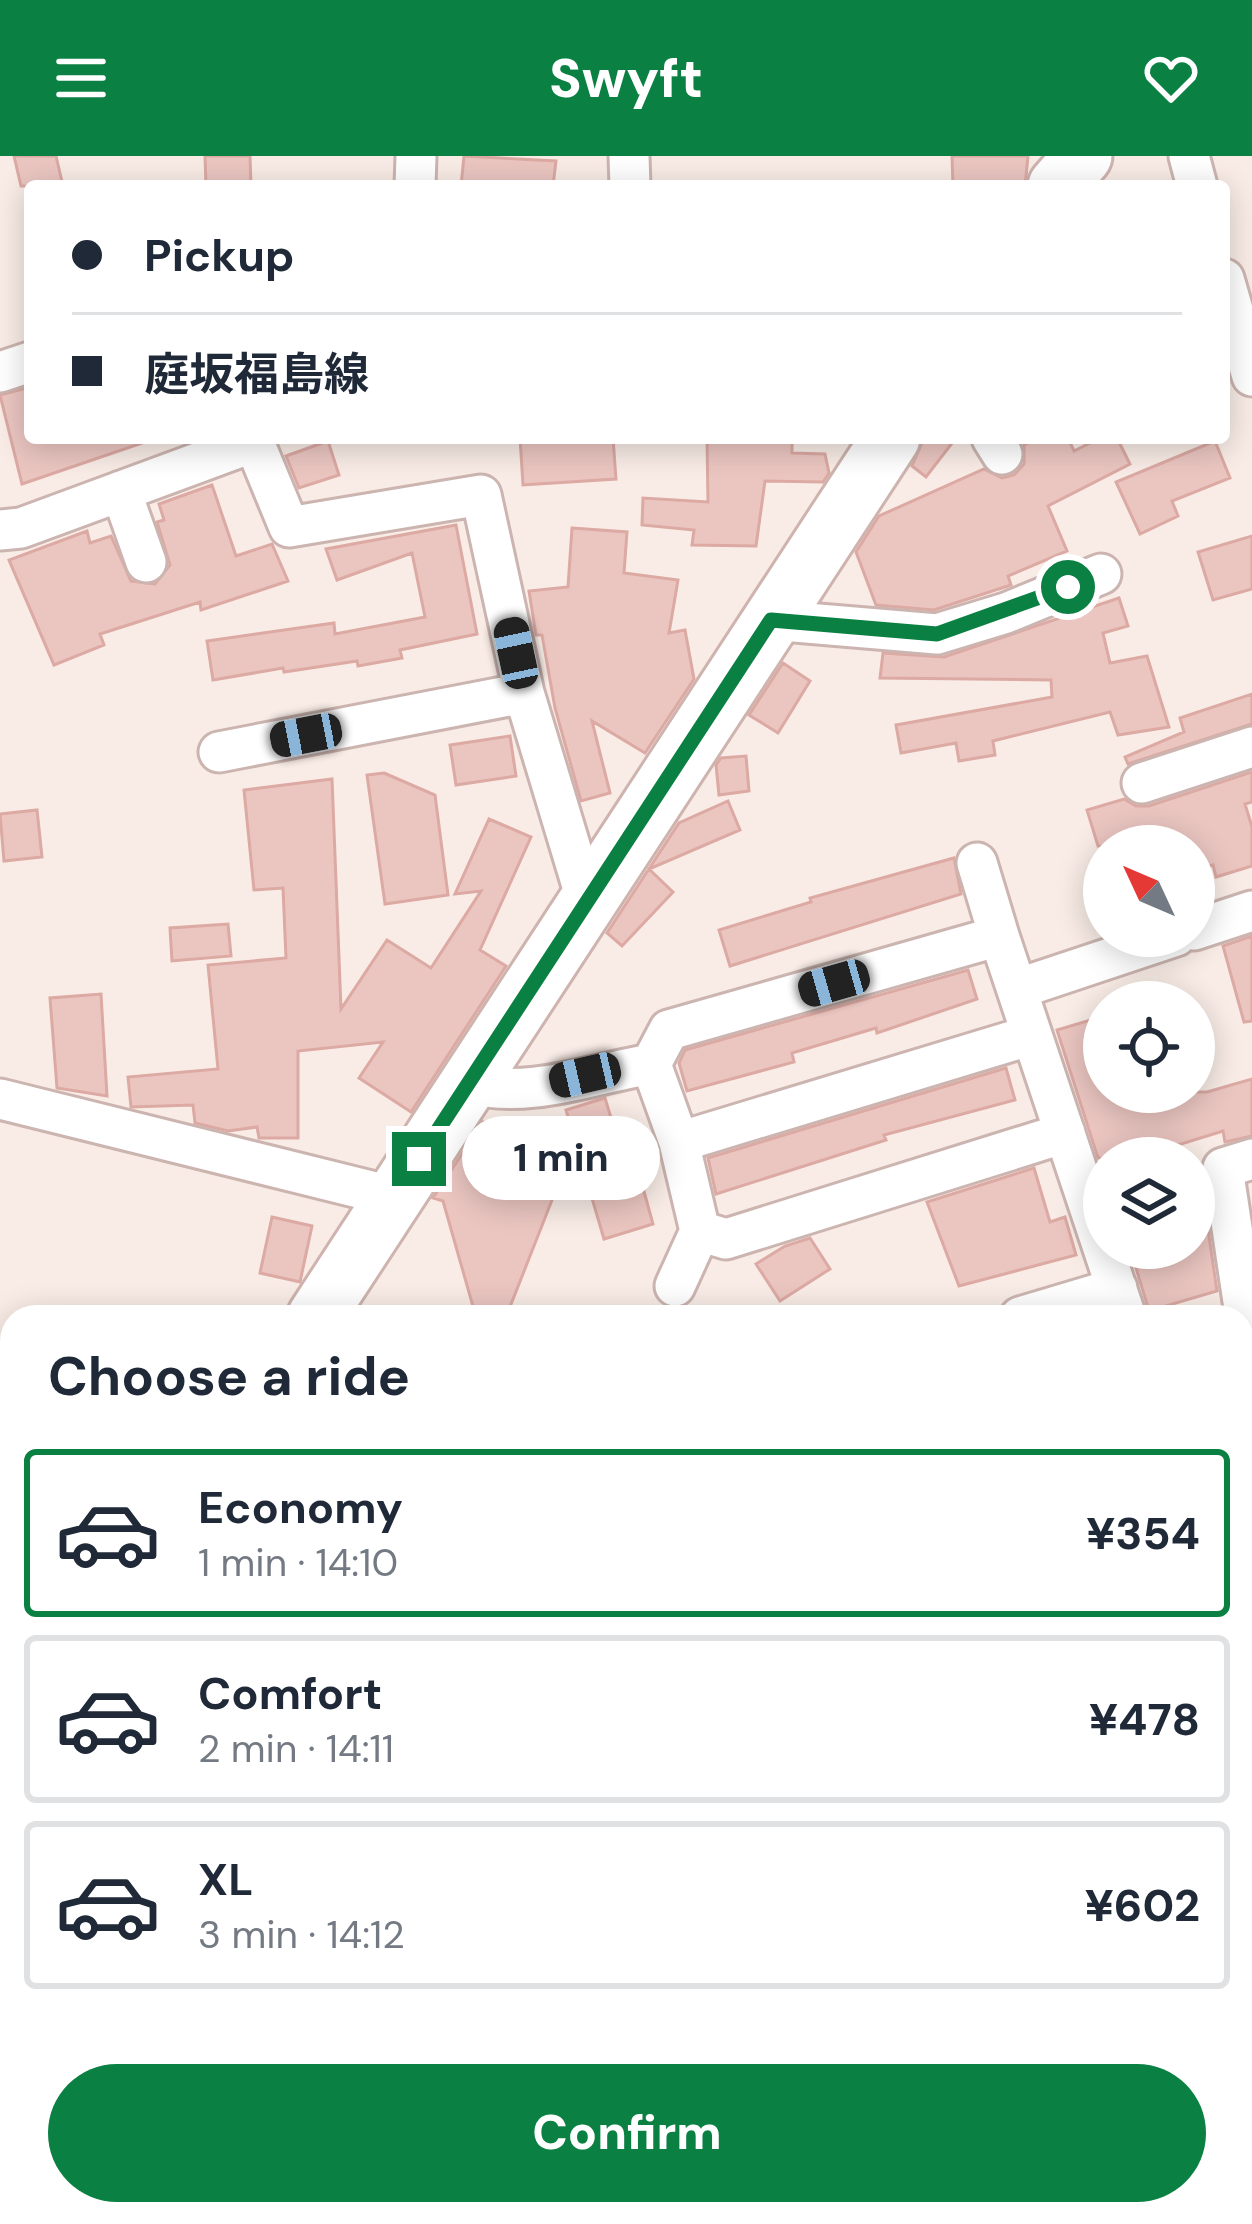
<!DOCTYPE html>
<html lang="en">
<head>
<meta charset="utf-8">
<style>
	:root { --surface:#fff; --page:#f6f6f7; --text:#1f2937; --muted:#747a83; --line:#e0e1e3; --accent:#0b8043 }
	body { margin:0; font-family:"DM Sans","Noto Sans JP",sans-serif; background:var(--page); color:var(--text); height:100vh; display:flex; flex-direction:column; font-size:45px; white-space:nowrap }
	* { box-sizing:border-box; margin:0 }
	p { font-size:39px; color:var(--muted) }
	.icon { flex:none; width:66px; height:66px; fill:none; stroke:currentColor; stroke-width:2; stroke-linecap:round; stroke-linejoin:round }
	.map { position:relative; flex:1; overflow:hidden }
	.details { position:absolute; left:0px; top:1149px; width:1254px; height:921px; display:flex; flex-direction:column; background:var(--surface); border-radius:36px 36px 0 0; box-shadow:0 6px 30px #0003 }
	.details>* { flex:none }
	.hud { position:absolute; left:24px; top:24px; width:1206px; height:264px; border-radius:12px; box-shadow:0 6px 30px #0003; display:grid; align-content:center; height:264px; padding:0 48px; background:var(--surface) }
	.needle { width:78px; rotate:314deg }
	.buttons { position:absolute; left:1083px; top:669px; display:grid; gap:24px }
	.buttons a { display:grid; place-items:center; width:132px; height:132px; border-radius:50%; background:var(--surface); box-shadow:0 6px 30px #0003; font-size:60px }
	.end { position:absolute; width:54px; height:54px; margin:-27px; border:15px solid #0b8043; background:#fff; box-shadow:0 0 0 6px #fff }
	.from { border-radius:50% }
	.bubble { position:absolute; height:84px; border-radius:42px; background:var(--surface); box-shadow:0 6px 30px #0003; font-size:39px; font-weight:800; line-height:84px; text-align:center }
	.car { position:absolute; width:36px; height:72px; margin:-36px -18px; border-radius:15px; box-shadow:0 0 9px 3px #0007; background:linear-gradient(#222 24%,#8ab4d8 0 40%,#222 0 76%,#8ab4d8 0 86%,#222 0) }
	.hud b { display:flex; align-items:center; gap:42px; height:114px; font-size:45px }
	.hud b+b { border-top:3px solid var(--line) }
	.hud i { width:30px; height:30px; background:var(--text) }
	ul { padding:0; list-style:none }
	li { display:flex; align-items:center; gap:36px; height:168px; margin:0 24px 18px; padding:0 24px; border:6px solid var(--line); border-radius:12px }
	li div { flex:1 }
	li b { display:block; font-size:45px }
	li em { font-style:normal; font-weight:800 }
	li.selected { border-color:var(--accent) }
	li>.icon { width:108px; height:108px; stroke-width:1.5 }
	h2 { padding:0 48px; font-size:54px; line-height:144px }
	.action { display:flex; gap:24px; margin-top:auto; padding:24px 48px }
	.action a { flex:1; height:138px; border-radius:72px; background:var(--accent); color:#fff; font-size:48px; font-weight:800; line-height:138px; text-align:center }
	header { display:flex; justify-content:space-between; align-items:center; height:156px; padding:0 48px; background:var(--accent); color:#fff; font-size:54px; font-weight:800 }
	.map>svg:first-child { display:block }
</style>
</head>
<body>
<header><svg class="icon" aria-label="menu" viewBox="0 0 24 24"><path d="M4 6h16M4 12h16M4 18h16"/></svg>Swyft<svg class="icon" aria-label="heart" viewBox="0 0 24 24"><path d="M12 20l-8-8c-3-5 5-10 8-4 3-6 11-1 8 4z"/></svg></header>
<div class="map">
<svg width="1252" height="2068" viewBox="0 0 1252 2068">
	<rect width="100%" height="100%" fill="#f9ece6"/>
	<path fill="#ebc6c1" stroke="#dca9a3" stroke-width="3" d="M14 0H56L63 30H21Z
		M205 0H250L251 30H206Z
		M464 0 556 5 553 30H461Z
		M952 0H1028L1025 30H953Z
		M30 231V282H144L145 286 22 328 0 239Z
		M520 282H613L616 323 523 329Z
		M707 282H792V297L825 298 829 317 823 326 765 325 756 390 692 389 694 374 642 369 643 342 708 346Z
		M924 282H956L926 321 912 310Z
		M1039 282H1068L1074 295 1100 282H1117L1130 308 1048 350 1067 395 1008 420 1011 429 934 454 876 449 856 396 879 360 984 313 1002 322 1014 319 1024 308V289Z
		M328 285 339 319 299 332 286 300Z
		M1215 285 1230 322 1172 345 1178 360 1140 378 1116 326Z
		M212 329 236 400 272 388 288 425 201 454 200 446 100 478 104 489 54 509 9 404 87 375 90 387 111 380 131 425 155 428 170 409 157 366 164 364 159 348Z
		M456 369 477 478 400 494 402 502 358 510 357 505 284 516 283 512 213 524 207 485 334 467 335 478 425 461 412 397 337 424 326 393Z
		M572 372 627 376 624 417 678 424 669 477 685 474 694 523 645 597 592 565 610 637 581 645 555 552 542 479H536L529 435 568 431Z
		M1252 380V433L1213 444 1198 396Z
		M1119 442 1128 470 1103 477 1110 507 1147 500 1169 571 1118 579 1110 556 993 585 995 599 959 605 956 587 901 597 896 569 1052 541 1051 524 880 522 883 497 944 501Z
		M783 507 810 525 778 577 749 559Z
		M1252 538V568L1128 608 1125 601 1184 576 1180 562Z
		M510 580 516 620 456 629 450 589Z
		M746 600 749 635 719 639 716 609 721 602Z
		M1252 616V646L1245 648 1252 671V710L1216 721 1213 709 1194 715V690H1098L1087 654 1124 643 1136 650H1149Z
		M384 617 435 639 448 739 385 748 367 619Z
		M332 623 341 853 387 784 431 812 481 735 455 738 489 663 531 681 480 794 506 810 411 956 359 922 383 886 298 895V982H259L257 971 228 975 195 967 193 949 131 951 128 921 218 913 208 809 286 802 283 732 254 734 244 634Z
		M728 645 740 674 649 713 673 736 622 790 607 777 679 667Z
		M37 654 42 701 4 705 0 658Z
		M954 702 961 738 730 810 719 774 811 746 810 742Z
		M228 768 231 800 172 805 170 772Z
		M1252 780V865L1244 866 1223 790Z
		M968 814 977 843 877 877 876 872 792 897 794 906 687 935 679 907 685 894Z
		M101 838 107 940 57 932 50 842Z
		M1104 860V936H1207L1252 923V980L1225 986 1223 975 1136 1002H1098L1057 874Z
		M1006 912 1015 944 884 979 886 984 716 1038 708 1002Z
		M605 942 618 985 629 981 653 1068 604 1083 566 954Z
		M483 966 565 1011 506 1161H476L443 1045 433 1042Z
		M1034 1012 1050 1066 1065 1061 1076 1099 959 1130 927 1046Z
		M1204 1046 1217 1135 1149 1155 1130 1092H1194V1049Z
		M272 1061 312 1070 300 1126 260 1117Z
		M810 1082 830 1113 780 1145 756 1108 785 1090Z"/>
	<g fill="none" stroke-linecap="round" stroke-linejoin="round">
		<defs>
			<path id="street" d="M629 0 630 30
				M1189 0 1197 30
				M415 30 416 0
				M1224 123 1252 220
				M0 216 30 206
				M992 282 1002 298
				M121 335 146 406
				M0 374 21 372 254 286 289 371 481 339 524 537 587 746
				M771 464 937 478 1006 457 1101 418
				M219 596 524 537
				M1142 627 1252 591
				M977 707 999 780
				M1194 774 1252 755
				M1017 833 1176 780
				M651 908 679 986 700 1075 726 1083 1065 977
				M468 927C526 944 592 918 651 908L669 874 999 780 1126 1161
				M0 943 395 1041
				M679 986 1032 879
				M675 1130 700 1075
				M1020 1161 1117 1132
				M1242 1193 1250 1192 1223 1012 1252 1003
				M0 1592 12 1591
				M1242 1659 1252 1656
				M1242 1765 1252 1805
				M1242 2004 1252 2001
				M0 2023 12 2018
				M381 2058 385 2068
				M1056 2068 1085 2058"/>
			<path id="secondary" d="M1057 30 1083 0
				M316 1161 891 282
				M0 1646 12 1628"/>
		</defs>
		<use href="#street" stroke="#ccb5b0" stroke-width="45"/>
		<use href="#secondary" stroke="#ceb3ae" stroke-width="63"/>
		<use href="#street" stroke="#fff" stroke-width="39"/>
		<use href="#secondary" stroke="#fff" stroke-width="57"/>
	</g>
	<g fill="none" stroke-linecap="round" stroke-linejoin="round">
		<path stroke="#0b8043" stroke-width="15" d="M419 1003 771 464 937 478 1068 431"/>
	</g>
</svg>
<div class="buttons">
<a><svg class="needle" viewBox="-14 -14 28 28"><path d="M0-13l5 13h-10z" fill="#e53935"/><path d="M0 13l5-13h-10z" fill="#747a83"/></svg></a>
<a><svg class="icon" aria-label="locate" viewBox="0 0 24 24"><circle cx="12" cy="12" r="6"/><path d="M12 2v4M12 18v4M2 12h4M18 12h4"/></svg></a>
<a><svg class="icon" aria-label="layers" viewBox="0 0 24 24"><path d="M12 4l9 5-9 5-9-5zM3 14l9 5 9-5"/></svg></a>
</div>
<i class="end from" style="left:1068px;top:431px"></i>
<i class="end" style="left:419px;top:1003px"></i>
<div class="bubble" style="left:462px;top:960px;width:198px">1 min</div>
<i class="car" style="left:516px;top:497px;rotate:348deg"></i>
<i class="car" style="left:306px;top:579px;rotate:259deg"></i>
<i class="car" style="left:834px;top:827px;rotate:254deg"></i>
<i class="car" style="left:585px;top:919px;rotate:257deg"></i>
<div class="hud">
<b><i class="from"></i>Pickup</b>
<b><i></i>庭坂福島線</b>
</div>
<section class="details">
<h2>Choose a ride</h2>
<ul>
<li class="selected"><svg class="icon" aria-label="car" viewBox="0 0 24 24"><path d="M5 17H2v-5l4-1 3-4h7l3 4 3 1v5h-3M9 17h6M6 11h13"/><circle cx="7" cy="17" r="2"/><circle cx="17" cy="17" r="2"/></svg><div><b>Economy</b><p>1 min · 14:10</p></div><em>¥354</em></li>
<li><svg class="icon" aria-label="car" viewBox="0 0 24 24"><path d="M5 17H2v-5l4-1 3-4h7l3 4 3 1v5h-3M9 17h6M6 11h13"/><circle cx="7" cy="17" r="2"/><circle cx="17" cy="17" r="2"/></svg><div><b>Comfort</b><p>2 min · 14:11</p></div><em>¥478</em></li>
<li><svg class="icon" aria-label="car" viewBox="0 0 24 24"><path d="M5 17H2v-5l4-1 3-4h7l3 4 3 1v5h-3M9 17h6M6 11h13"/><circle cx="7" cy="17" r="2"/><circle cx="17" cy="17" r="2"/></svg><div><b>XL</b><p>3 min · 14:12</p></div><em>¥602</em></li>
</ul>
<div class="action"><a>Confirm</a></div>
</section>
</div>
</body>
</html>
